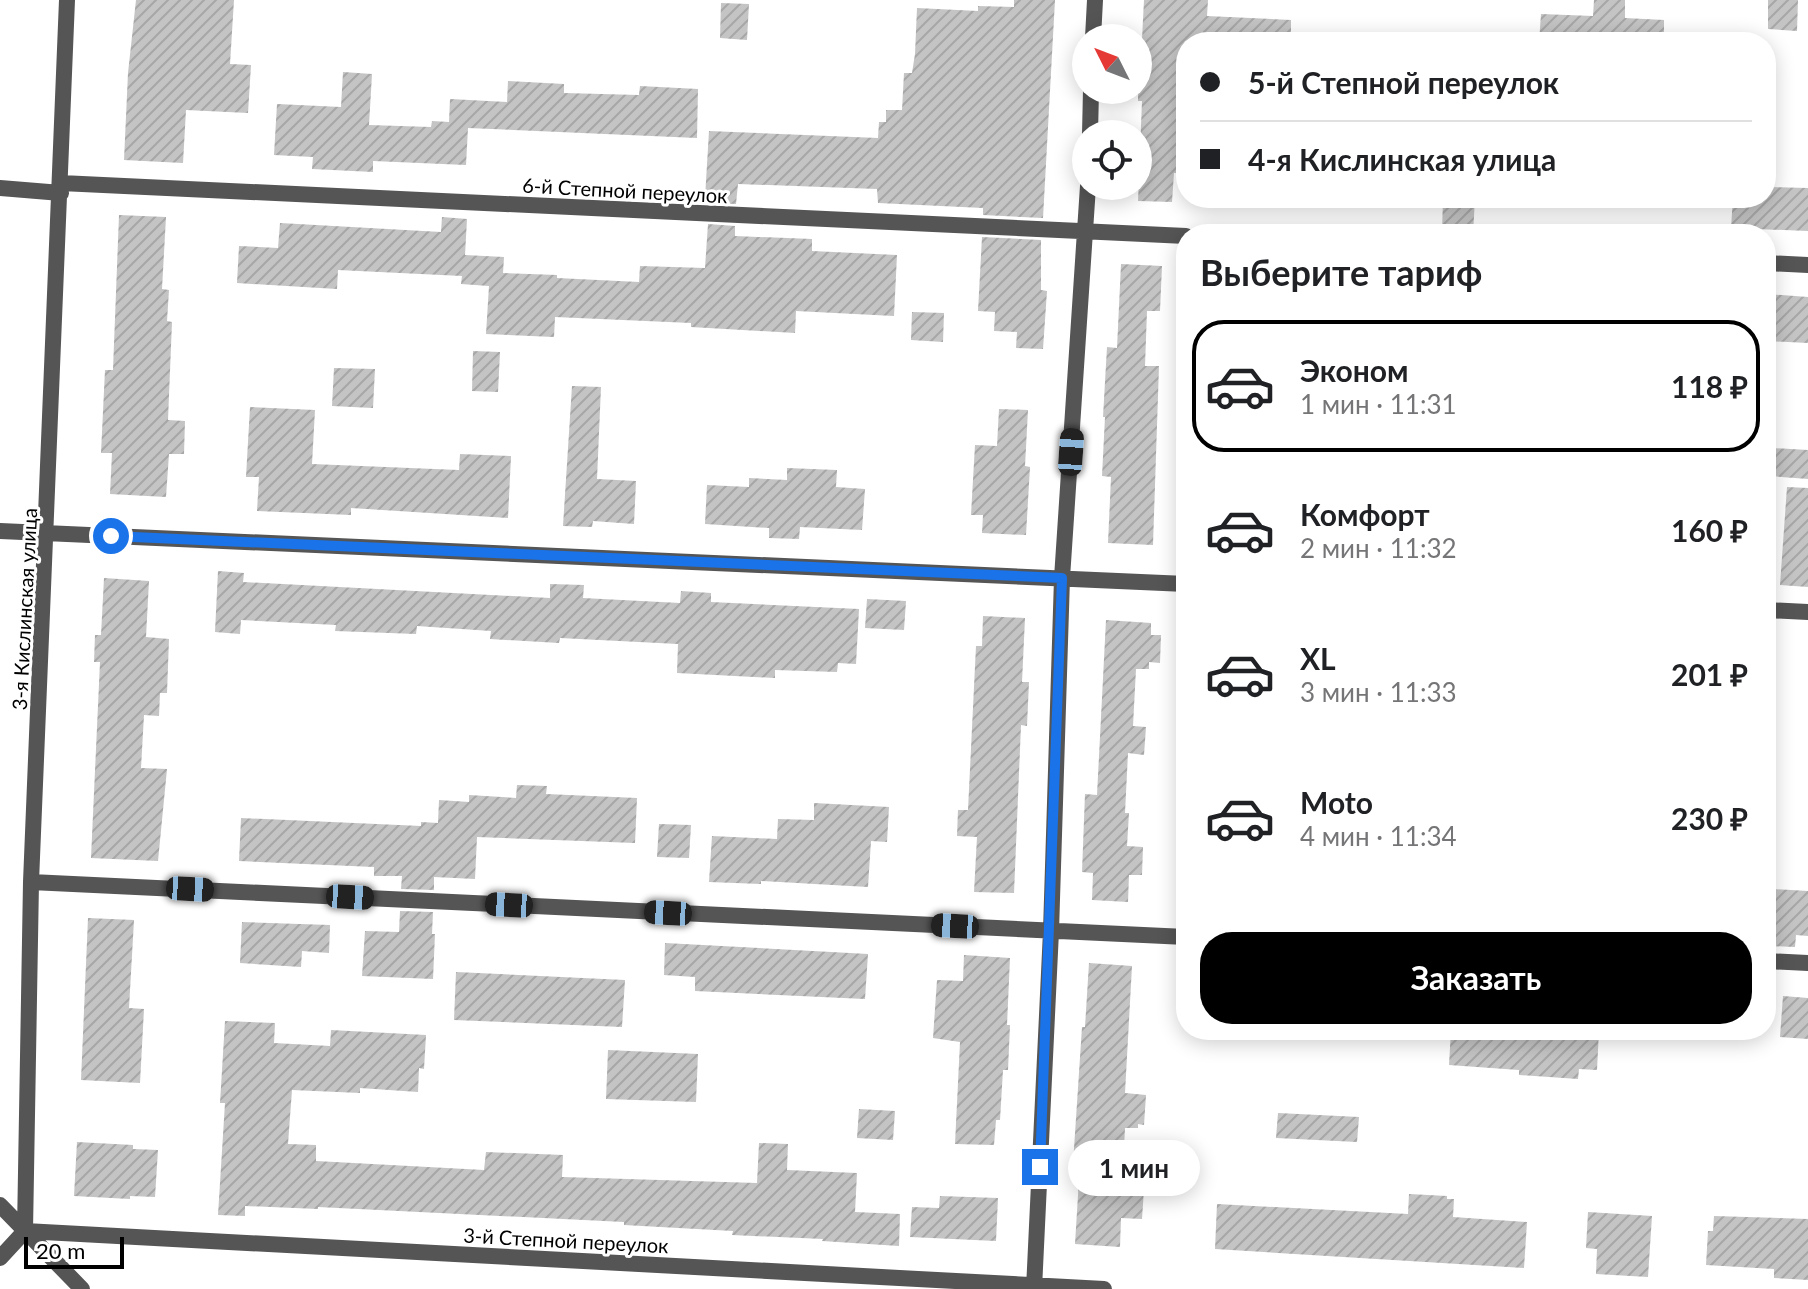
<!DOCTYPE html>
<html lang="ru">
<head>
<meta charset="utf-8">
<style>
	:root { --surface:#fff; --page:#f6f6f6; --text:#202124; --muted:#757577; --line:#e0e0e0; --accent:#000 }
	body { margin:0; font-family:Lato,sans-serif; background:var(--page); color:var(--text); height:100vh; display:flex; flex-direction:column; font-size:30px; white-space:nowrap }
	* { box-sizing:border-box; margin:0 }
	p { font-size:26px; color:var(--muted) }
	.icon { flex:none; width:44px; height:44px; fill:none; stroke:currentColor; stroke-width:2; stroke-linecap:round; stroke-linejoin:round }
	.map { position:relative; flex:1; overflow:hidden }
	.side { position:absolute; left:1176px; top:224px; width:600px; height:816px; display:flex; flex-direction:column; background:var(--surface); border-radius:32px; box-shadow:0 4px 20px #0003 }
	.side>* { flex:none }
	.banner { position:absolute; left:1176px; top:32px; width:600px; height:176px; border-radius:32px; box-shadow:0 4px 20px #0003; display:grid; align-content:center; height:176px; padding:0 24px; background:var(--surface) }
	.needle { width:52px; rotate:312deg }
	.buttons { position:absolute; left:1072px; top:24px; display:grid; gap:16px }
	.buttons a { display:grid; place-items:center; width:80px; height:80px; border-radius:50%; background:var(--surface); box-shadow:0 4px 20px #0003; font-size:40px }
	.scale { position:absolute; left:24px; bottom:20px; width:100px; box-sizing:border-box; padding-left:8px; border:4px solid #000; border-top:0; font-size:22px; line-height:28px; white-space:nowrap; color:#000; -webkit-text-stroke:6px #fff; paint-order:stroke }
	.end { position:absolute; width:36px; height:36px; margin:-18px; border:10px solid #1a73e8; background:#fff; box-shadow:0 0 0 4px #fff }
	.from { border-radius:50% }
	.bubble { position:absolute; height:56px; border-radius:28px; background:var(--surface); box-shadow:0 4px 20px #0003; font-size:26px; font-weight:700; line-height:56px; text-align:center }
	.car { position:absolute; width:24px; height:48px; margin:-24px -12px; border-radius:10px; box-shadow:0 0 6px 2px #0007; background:linear-gradient(#222 24%,#8ab4d8 0 40%,#222 0 76%,#8ab4d8 0 86%,#222 0) }
	.banner b { display:flex; align-items:center; gap:28px; height:76px; font-size:30px }
	.banner b+b { border-top:2px solid var(--line) }
	.banner i { width:20px; height:20px; background:var(--text) }
	ul { padding:0; list-style:none }
	li { display:flex; align-items:center; gap:24px; height:132px; margin:0 16px 12px; padding:0 8px; border:4px solid transparent; border-radius:32px }
	li div { flex:1 }
	li b { display:block; font-size:30px }
	li em { font-style:normal; font-weight:700 }
	li.active { border-color:var(--accent) }
	li>.icon { width:72px; height:72px; stroke-width:1.5 }
	h2 { padding:0 24px; font-size:36px; line-height:96px }
	.action { display:flex; gap:16px; margin-top:auto; padding:16px 24px }
	.action a { flex:1; height:92px; border-radius:32px; background:var(--accent); color:#fff; font-size:32px; font-weight:700; line-height:92px; text-align:center }
	.map>svg:first-child { display:block }
</style>
</head>
<body>
<div class="map">
<svg width="1808" height="1289" viewBox="0 0 1808 1289">
	<defs>
		<pattern id="building-hatch" width="6" height="6" patternUnits="userSpaceOnUse" patternTransform="scale(2)"><rect width="6" height="6" fill="#c4c4c4"/><path d="M-1 1l2-2M0 6l6-6M5 7l2-2" fill="none" stroke="#a7a7a7"/></pattern>
	</defs>
	<rect width="100%" height="100%" fill="#fff"/>
	<path fill="url(#building-hatch)" d="M136 0H234L230 64 251 65 248 113 186 110 183 163 124 160 128 73Z
		M1014 0H1055L1043 218 983 215V208L878 203 877 189 738 184 736 204 709 203V198H705L709 131 878 138 879 122H886V110H902L904 73H912L915 54 917 8 978 11V6L1014 7Z
		M1144 0H1208L1207 16 1291 20V42H1186V173H1174L1172 202 1138 201 1142 101H1138V39H1142Z
		M1594 0H1625V18L1664 20V42H1539L1541 14 1593 16Z
		M1768 0H1798L1797 31 1768 29Z
		M721 3 749 4 747 40 720 38Z
		M343 72 372 74 369 125 431 127 432 121 449 122 450 99 507 102 508 81 564 84V93L639 95 640 86 698 89 697 138 468 128 466 165 373 161V172L312 169 313 157 274 155 277 104 341 107Z
		M1766 187 1808 188V231L1731 228 1733 198H1766Z
		M1443 198H1475L1473 234 1442 233Z
		M119 215 166 217 162 289 169 290 167 321 172 322 168 420 185 421 184 454H169L166 497 110 494 112 453H101L105 370H113Z
		M442 217 467 219 465 255 504 257 503 273 557 275V278L639 282 640 266 705 268 708 224 735 226V236L812 239V251L897 255 894 316 796 311 795 333 691 327V323L555 317 554 337 486 334 489 286 461 284 462 276 338 270 337 289 237 283 239 246 278 248 280 223 441 232Z
		M982 237 1041 240V290L1047 291 1043 349 1016 348 1017 332 994 331 995 312 978 311Z
		M1121 264 1162 266 1160 311H1147L1145 366H1159L1153 545 1108 543 1111 477 1102 476 1105 417H1103L1107 347 1117 348Z
		M1766 294 1808 297V343L1766 341Z
		M912 312 944 313 943 342 911 340Z
		M473 351 500 352 498 392 472 391Z
		M334 368 375 369 373 408 332 406Z
		M572 386 601 387 597 479 636 481 634 524 593 521 592 527 563 526Z
		M250 407 315 410 312 464 459 470 460 454 511 456 508 518 351 508V515L257 511 259 477H246Z
		M999 409 1028 410 1025 466 1030 467 1026 535 982 533 983 515H971L975 445 997 446Z
		M1772 448 1808 450V479L1770 476Z
		M787 468 837 470 836 487 865 489 862 530 800 527 799 539 769 538V528L705 524 707 485 749 487V478L787 480Z
		M1787 487 1808 488V587L1780 585Z
		M218 571 244 573 243 582 550 598V584L584 585 583 598 680 603 681 591 711 593V602L859 609 856 664 838 663 837 672 775 670V678L677 673 678 644 560 638 559 643 490 639 491 631 417 626 416 634 335 631 336 625 241 620 240 634 215 632Z
		M104 578 149 581 146 637 169 639 167 693H160L159 716 144 715 141 768 167 769 158 861 91 858 100 662H94L95 635H101Z
		M867 599 906 601 904 630 865 628Z
		M983 616 1025 618 1022 682H1029L1027 726 1021 725 1014 893 974 892 977 837 957 836 958 810H968L976 646H982Z
		M1106 620 1151 623V635H1161L1160 663 1149 662V669H1136L1133 726 1146 727 1144 755 1128 753 1125 813H1129L1127 846 1143 847 1142 875H1129L1128 902 1092 900 1093 873 1082 872 1085 794 1097 795Z
		M517 785 547 786 546 794 637 798 635 843 477 837 475 879 434 877V890L401 889 402 876H374V867L239 861 241 818 421 826V822L438 823 439 800 469 802V795L516 798Z
		M814 803 889 807 887 842 871 841 868 887 761 881V884L709 882 712 836 777 839 778 819 814 820Z
		M659 824 691 825 689 858 657 857Z
		M1773 889 1808 891V936L1796 935 1795 947 1770 946Z
		M400 911 433 912 432 934H435L433 979 362 976 365 931 399 932Z
		M88 918 134 920 129 1008 144 1009 140 1083 81 1080Z
		M242 922 330 925 329 953 302 951 301 967 240 963Z
		M665 943 868 954 865 999 695 991V977L664 975Z
		M964 955 1010 958 1007 1025H1010L1008 1070H1003L1000 1120H996L994 1145 955 1144 960 1042 933 1038 937 980 963 981Z
		M1089 963 1132 966 1125 1093 1146 1095 1144 1125 1138 1124V1128H1125L1122 1188 1144 1189 1142 1219 1121 1218 1120 1247 1075 1244 1079 1179H1072L1082 1027H1085Z
		M456 972 625 980 622 1027 454 1020Z
		M1783 996 1808 998V1039L1780 1037Z
		M225 1021 275 1023 274 1043 330 1046 331 1030 426 1035 424 1069 419 1068 418 1092 360 1088V1093L292 1090 288 1144 316 1145V1161L484 1170 486 1152 563 1155 562 1177 757 1183 759 1143 788 1144 787 1170 857 1173 855 1212 900 1214 899 1246 822 1241 823 1239 732 1235 733 1231 624 1225V1222L318 1207V1209L245 1206V1216L218 1215 225 1103H220Z
		M1451 1030H1599L1597 1070 1579 1069 1578 1079 1519 1075V1070L1449 1065Z
		M608 1050 698 1054 696 1102 606 1099Z
		M859 1109 895 1111 893 1140 857 1138Z
		M1278 1113 1359 1117 1357 1142 1276 1138Z
		M77 1142 133 1145V1149L158 1150 155 1197 130 1196V1199L74 1196Z
		M1409 1194 1447 1196V1199H1454L1453 1217 1527 1222 1524 1268 1215 1249 1217 1204 1408 1214Z
		M940 1196 998 1198 996 1241 910 1237 912 1207 939 1208Z
		M1588 1212 1652 1216 1648 1277 1596 1274 1597 1249 1586 1248Z
		M1714 1216 1808 1219V1280L1774 1278V1269L1706 1265 1708 1231H1713Z"/>
	<g fill="none" stroke-linecap="round" stroke-linejoin="round">
		<path stroke="#555" stroke-width="16" d="M1093 38 1095 0
			M1090 134 1091 90
			M61 183 1186 236
			M0 188 61 193
			M1766 263 1808 265
			M0 531 1186 584
			M1766 610 1808 612
			M31 882 1186 937
			M1766 961 1808 963
			M0 1205 82 1289
			M25 1231 1104 1289
			M0 1258 25 1231 31 882 67 0
			M1034 1289 1051 931 1062 578 1088 186"/>
	</g>
	<g fill="none" stroke-linecap="round" stroke-linejoin="round">
		<path stroke="#1a73e8" stroke-width="10" d="M111 536 1062 578 1040 1167"/>
	</g>
	<g text-anchor="middle" dominant-baseline="central" stroke-width="6" stroke-linejoin="round" paint-order="stroke">
		<g font-size="20" fill="#000" stroke="#fff">
			<text transform="translate(625 190) rotate(3)">6-й Степной переулок</text>
			<text transform="translate(24 609) rotate(-87)">3-я Кислинская улица</text>
			<text transform="translate(566 1240) rotate(3)">3-й Степной переулок</text>
		</g>
	</g>
</svg>
<div class="buttons">
<a><svg class="needle" viewBox="-14 -14 28 28"><path d="M0-13l5 13h-10z" fill="#e53935"/><path d="M0 13l5-13h-10z" fill="#757577"/></svg></a>
<a><svg class="icon" aria-label="locate" viewBox="0 0 24 24"><circle cx="12" cy="12" r="6"/><path d="M12 2v4M12 18v4M2 12h4M18 12h4"/></svg></a>
</div>
<div class="scale">20 m</div>
<i class="end from" style="left:111px;top:536px"></i>
<i class="end" style="left:1040px;top:1167px"></i>
<div class="bubble" style="left:1068px;top:1140px;width:132px">1 мин</div>
<i class="car" style="left:1071px;top:452px;rotate:4deg"></i>
<i class="car" style="left:190px;top:889px;rotate:93deg"></i>
<i class="car" style="left:350px;top:897px;rotate:93deg"></i>
<i class="car" style="left:509px;top:905px;rotate:273deg"></i>
<i class="car" style="left:668px;top:913px;rotate:273deg"></i>
<i class="car" style="left:955px;top:926px;rotate:273deg"></i>
<div class="banner">
<b><i class="from"></i>5-й Степной переулок</b>
<b><i></i>4-я Кислинская улица</b>
</div>
<section class="side">
<h2>Выберите тариф</h2>
<ul>
<li class="active"><svg class="icon" aria-label="car" viewBox="0 0 24 24"><path d="M5 17H2v-5l4-1 3-4h7l3 4 3 1v5h-3M9 17h6M6 11h13"/><circle cx="7" cy="17" r="2"/><circle cx="17" cy="17" r="2"/></svg><div><b>Эконом</b><p>1 мин · 11:31</p></div><em>118 ₽</em></li>
<li><svg class="icon" aria-label="car" viewBox="0 0 24 24"><path d="M5 17H2v-5l4-1 3-4h7l3 4 3 1v5h-3M9 17h6M6 11h13"/><circle cx="7" cy="17" r="2"/><circle cx="17" cy="17" r="2"/></svg><div><b>Комфорт</b><p>2 мин · 11:32</p></div><em>160 ₽</em></li>
<li><svg class="icon" aria-label="car" viewBox="0 0 24 24"><path d="M5 17H2v-5l4-1 3-4h7l3 4 3 1v5h-3M9 17h6M6 11h13"/><circle cx="7" cy="17" r="2"/><circle cx="17" cy="17" r="2"/></svg><div><b>XL</b><p>3 мин · 11:33</p></div><em>201 ₽</em></li>
<li><svg class="icon" aria-label="car" viewBox="0 0 24 24"><path d="M5 17H2v-5l4-1 3-4h7l3 4 3 1v5h-3M9 17h6M6 11h13"/><circle cx="7" cy="17" r="2"/><circle cx="17" cy="17" r="2"/></svg><div><b>Moto</b><p>4 мин · 11:34</p></div><em>230 ₽</em></li>
</ul>
<div class="action"><a>Заказать</a></div>
</section>
</div>
</body>
</html>
